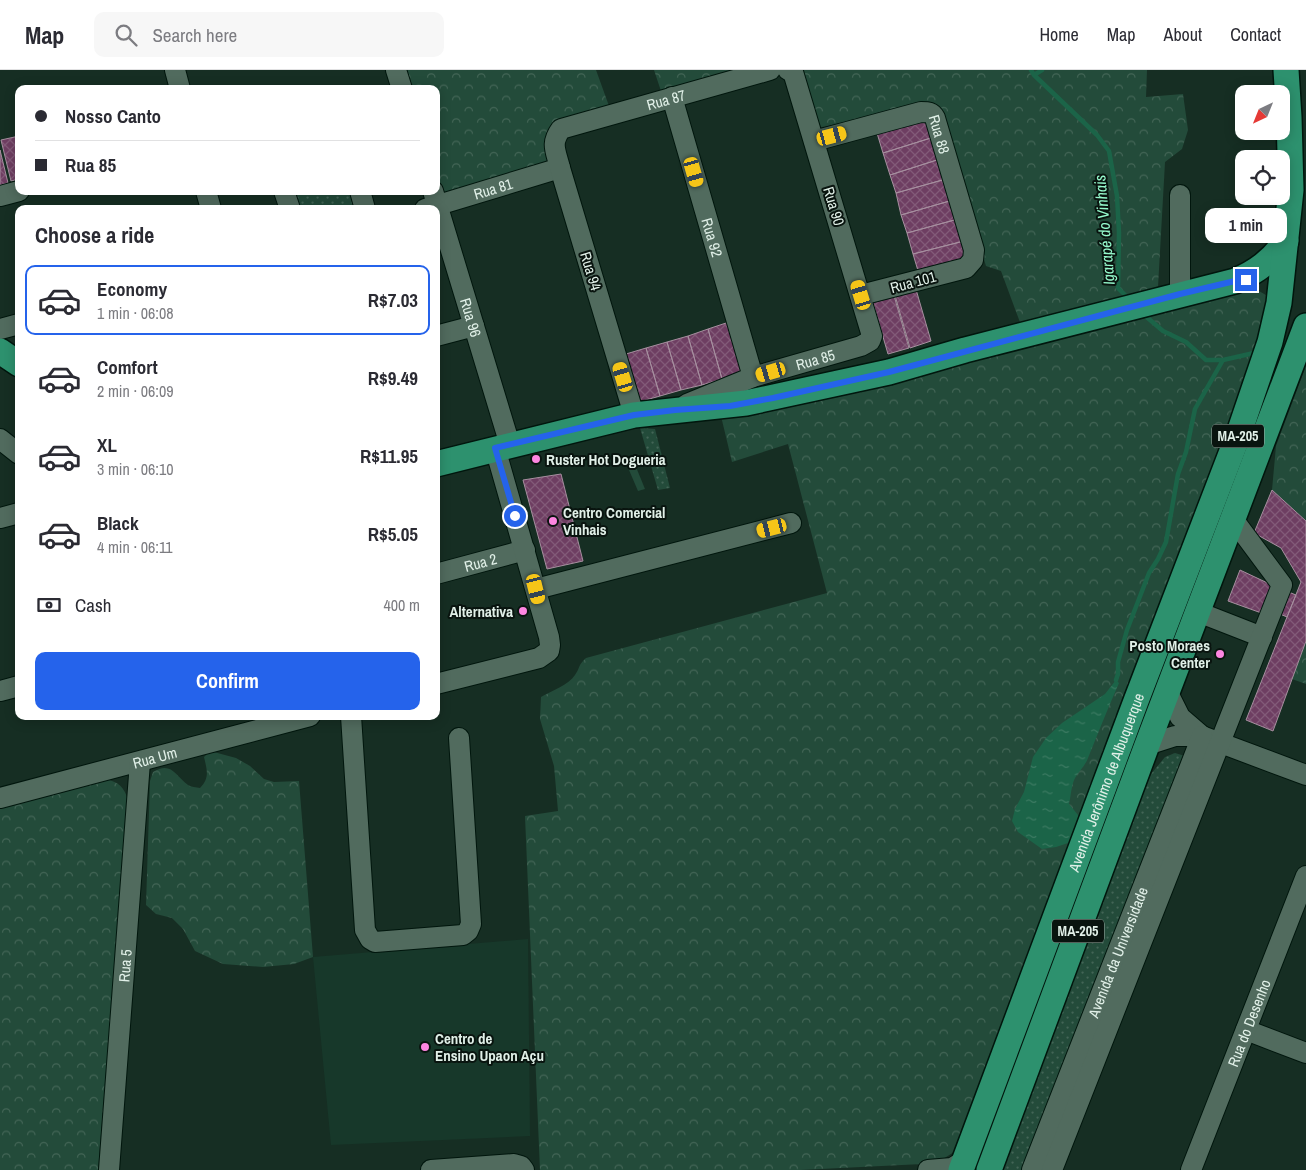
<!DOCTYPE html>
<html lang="en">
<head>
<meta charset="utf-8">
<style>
	:root { --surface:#fff; --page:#f7f7f7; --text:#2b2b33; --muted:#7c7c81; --line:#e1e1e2; --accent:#2563eb }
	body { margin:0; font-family:"Archivo Narrow",sans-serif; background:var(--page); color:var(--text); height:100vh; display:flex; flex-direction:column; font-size:19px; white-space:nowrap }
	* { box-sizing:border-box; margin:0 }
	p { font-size:16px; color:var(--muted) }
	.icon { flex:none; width:28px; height:28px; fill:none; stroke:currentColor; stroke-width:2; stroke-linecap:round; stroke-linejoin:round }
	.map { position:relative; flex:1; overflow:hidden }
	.drawer { position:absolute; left:15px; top:135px; width:425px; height:515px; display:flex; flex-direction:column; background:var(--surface); border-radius:10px; box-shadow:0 2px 12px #0003 }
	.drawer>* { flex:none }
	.hud { position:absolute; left:15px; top:15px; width:425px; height:110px; border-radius:10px; box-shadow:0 2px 12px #0003; display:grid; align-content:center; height:110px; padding:0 20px; background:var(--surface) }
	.needle { width:32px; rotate:223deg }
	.fabs { position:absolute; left:1235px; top:15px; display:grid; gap:10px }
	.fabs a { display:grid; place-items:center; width:55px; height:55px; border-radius:10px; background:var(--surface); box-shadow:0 2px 12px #0003; font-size:25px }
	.end { position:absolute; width:22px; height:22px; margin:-11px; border:6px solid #2563eb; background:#fff; box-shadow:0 0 0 2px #fff }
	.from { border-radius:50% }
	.bubble { position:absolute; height:35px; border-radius:10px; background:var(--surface); box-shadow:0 2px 12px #0003; font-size:16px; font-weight:700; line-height:35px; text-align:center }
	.car { position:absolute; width:15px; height:30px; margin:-15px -8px; border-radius:6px; box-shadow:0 0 4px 1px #0007; background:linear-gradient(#f5c518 24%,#345 0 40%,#f5c518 0 76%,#345 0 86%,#f5c518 0) }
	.hud b { display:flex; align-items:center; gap:18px; height:48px; font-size:19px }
	.hud b+b { border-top:1px solid var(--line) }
	.hud i { width:12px; height:12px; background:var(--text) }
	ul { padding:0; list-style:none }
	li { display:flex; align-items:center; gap:15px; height:70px; margin:0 10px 8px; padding:0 10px; border:2px solid transparent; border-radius:10px }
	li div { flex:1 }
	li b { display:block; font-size:19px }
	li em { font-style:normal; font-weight:700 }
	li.on { border-color:var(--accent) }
	li>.icon { width:45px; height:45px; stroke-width:1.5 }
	h2 { padding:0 20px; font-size:22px; line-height:60px }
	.pay { display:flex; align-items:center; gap:12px; height:55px; padding:0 20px; font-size:19px }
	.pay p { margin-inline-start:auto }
	.cta { display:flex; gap:10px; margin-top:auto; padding:10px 20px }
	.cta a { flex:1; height:58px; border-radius:10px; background:var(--accent); color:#fff; font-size:20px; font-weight:700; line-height:58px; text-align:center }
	header { display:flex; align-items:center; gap:30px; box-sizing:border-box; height:70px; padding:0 25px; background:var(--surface); border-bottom:1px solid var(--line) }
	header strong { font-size:24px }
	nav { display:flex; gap:28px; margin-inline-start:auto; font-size:18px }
	.search { width:350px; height:45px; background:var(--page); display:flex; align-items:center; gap:12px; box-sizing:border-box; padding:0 18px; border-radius:10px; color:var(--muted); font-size:19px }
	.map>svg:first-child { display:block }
</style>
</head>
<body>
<header>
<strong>Map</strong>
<div class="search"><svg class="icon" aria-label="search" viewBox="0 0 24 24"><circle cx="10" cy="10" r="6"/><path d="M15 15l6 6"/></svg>Search here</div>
<nav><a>Home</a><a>Map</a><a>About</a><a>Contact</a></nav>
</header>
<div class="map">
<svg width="1306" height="1100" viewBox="0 0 1306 1100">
	<defs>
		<pattern id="grass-dots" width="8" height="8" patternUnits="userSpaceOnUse" patternTransform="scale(1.25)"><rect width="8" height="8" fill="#234b3a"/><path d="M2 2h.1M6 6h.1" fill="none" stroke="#436556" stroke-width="1.8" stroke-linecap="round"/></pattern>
		<pattern id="forest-crowns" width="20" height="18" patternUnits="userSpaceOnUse" patternTransform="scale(1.25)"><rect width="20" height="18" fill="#234b3a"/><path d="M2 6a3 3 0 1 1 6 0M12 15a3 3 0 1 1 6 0" fill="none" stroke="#436556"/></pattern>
		<pattern id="water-ripples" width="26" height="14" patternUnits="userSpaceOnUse" patternTransform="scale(1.25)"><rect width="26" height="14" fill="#1b6448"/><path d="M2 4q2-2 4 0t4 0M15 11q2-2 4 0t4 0" fill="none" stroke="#3c7a62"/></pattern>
		<pattern id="building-cross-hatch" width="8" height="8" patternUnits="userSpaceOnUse" patternTransform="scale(1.25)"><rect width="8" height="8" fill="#6e3e62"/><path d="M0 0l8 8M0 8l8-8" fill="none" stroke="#825a78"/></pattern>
	</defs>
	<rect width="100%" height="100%" fill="#162e23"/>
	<path fill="#17382a" d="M528 869 530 1066 331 1075 313 887Z"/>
	<path fill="url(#grass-dots)" d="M292 121H351L356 139H297Z
		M640 358 655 359 670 418 658 420Z
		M1175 683 1185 686 1024 1100H997L1151 704 1165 687Z"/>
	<path fill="url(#forest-crowns)" d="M402 0H596L609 36 558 54 553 94 442 132 436 113V19H407Z
		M654 0H737L661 21Z
		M798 0H1147L1146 27 1183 24 1188 60 1182 79 1165 92 1158 217 1021 255 1001 201 986 196 940 42 923 35 818 58Z
		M1238 209 1278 232 957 1080 943 1089 922 1094 800 1100H540L525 746 558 741 554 696 540 649 541 627C551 621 569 615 575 605 580 598 578 595 586 588L827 523 788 374 732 392 721 346Z
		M1306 296V451L1272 420 1276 376Z
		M1306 571V614L1292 609Z
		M210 681 236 688 250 696 264 709 274 712 299 711 313 887 294 894 263 897 223 894 195 881 183 859 172 848 156 844 146 835 150 711 153 702C171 691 175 705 188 715 191 717 196 717 200 718 210 708 207 700 204 687Z
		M105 709C119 712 124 717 128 730L98 1100H0V738Z"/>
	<path fill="#234b3a" d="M636 397 645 419 638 421 629 400Z"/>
	<path fill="url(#water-ripples)" d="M1116 610 1119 613C1108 638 1098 663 1088 688 1085 696 1079 701 1075 708 1071 716 1071 726 1069 734L1078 745V753L1073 768 1068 773 1056 777 1042 779 1018 762 1012 751 1015 739 1024 722 1033 687 1046 668 1062 653 1105 624Z"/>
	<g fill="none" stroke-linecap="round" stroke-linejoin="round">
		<path stroke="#1b6448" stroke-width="4.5" d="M1031 0 1034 5 1097 65 1109 81 1117 126 1119 163 1118 218 1129 229
			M1034 5 1042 0
			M1143 244 1163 261 1186 272 1206 290H1223L1254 283
			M1116 610 1118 604V592L1127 560 1149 503 1158 489 1166 472 1178 404 1186 382 1195 339 1223 290"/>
	</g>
	<path fill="url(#building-cross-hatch)" stroke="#a68f9f" d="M928 48 934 67 883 83 877 63Z
		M19 66V109L11 111 1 70Z
		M934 67 940 89 890 105 883 83Z
		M0 80 8 113 0 115Z
		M940 89 946 109 896 123 890 105Z
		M946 109 953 130 901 145 896 123Z
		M953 130 958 149 907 163 901 145Z
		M958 149 964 171 913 184 907 163Z
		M964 171 969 189 919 204 913 184Z
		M915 216 931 271 910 278 894 222Z
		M893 222 909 278 888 284 872 229Z
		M729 252 745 303 722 309 708 259Z
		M708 259 722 309 702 315 688 266Z
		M688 266 702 315 681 320 667 272Z
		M667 272 681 320 660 326 646 278Z
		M646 278 660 326 639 332 626 284Z
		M561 404 583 491 547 499 523 410Z
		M1272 420 1306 451V571L1273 661 1246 650 1301 512 1281 478 1254 463Z
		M1240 500 1276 517 1267 545 1228 531Z
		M1276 517 1296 525 1287 547 1268 539Z"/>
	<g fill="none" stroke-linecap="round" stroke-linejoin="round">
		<defs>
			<g id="minor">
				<path d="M175 0 180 19"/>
				<path d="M396 0 402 19"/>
				<path id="s1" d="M672 27 753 307"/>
				<path id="s2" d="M814 71 921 42C928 42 932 42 935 48L974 180 973 190 966 198 861 225"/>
				<path d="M206 121 211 139"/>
				<path d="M284 121 290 139"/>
				<path d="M360 121 365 139"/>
				<path id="s3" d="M433 121 510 375"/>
				<path d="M0 126 19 121"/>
				<path id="s4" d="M425 139 560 98"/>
				<path d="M1180 224V125"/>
				<path d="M0 259 19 254"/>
				<path d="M436 266 474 256"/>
				<path id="s5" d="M687 334 753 307 861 276 870 271 872 266 793 2 788 0"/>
				<path id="s6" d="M634 345 560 98C556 81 550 74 561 59L770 0"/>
				<path d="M0 369 19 384"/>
				<path d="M0 448 19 443"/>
				<path id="s7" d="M436 504 525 480"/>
				<path d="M536 519 791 453"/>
				<path d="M1198 542 1262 567"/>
				<path d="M436 614 539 588 549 581 550 575 549 567 495 378"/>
				<path d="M0 621 19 616"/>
				<path d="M1167 621 1180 647 1202 666"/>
				<path d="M351 646 365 860 370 869 375 872 463 865 468 861 471 854 459 668"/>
				<path d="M1147 675 1175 666H1202L1306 705"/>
				<path id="s8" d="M0 728 310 646"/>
				<path d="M1246 960 1306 983"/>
				<path id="s9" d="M109 1100 140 692"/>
				<path d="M431 1100 514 1094 521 1096 524 1100"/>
				<path d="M928 1100 952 1098 965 1090"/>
				<path id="s10" d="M1032 1100 1202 666"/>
				<path d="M1052 1100 1282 515 1233 449"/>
				<path id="s11" d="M1191 1100 1306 806"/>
			</g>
			<g id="major">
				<path d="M0 281 19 294"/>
				<path d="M436 394 634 345 746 333 889 302 965 280 1235 211C1257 202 1272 190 1286 171"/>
				<path id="s12" d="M961 1100 1136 631 1239 363 1270 272 1279 233 1291 120 1289 47 1286 0"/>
				<path d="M989 1100 1147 675 1306 256"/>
			</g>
		</defs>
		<use href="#minor" stroke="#01160d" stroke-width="22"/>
		<use href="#major" stroke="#01160d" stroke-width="28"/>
		<use href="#minor" stroke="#516b5e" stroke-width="20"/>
		<use href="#major" stroke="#2d916e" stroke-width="25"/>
	</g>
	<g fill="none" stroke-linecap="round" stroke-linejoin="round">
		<path stroke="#2563eb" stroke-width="6" d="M515 446 495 378 634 345 675 340 730 336 773 328 889 302 1180 224 1235 211 1246 210"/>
	</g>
	<g fill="#fd86e1" stroke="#09140f" stroke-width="2">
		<circle cx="536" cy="389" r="5"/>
		<circle cx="553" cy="451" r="5"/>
		<circle cx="523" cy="541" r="5"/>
		<circle cx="1220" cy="584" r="5"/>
		<circle cx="425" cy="977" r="5"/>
	</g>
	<g text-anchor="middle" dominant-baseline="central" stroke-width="4" stroke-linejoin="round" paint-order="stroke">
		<g fill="#09140f" stroke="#a0aea7" stroke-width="1">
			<rect x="1212" y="354.5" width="52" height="23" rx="4"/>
			<rect x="1052" y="849.5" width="52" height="23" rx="4"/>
		</g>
		<g font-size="14" font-weight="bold" fill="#e1f0e8">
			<text x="1238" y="366">MA-205</text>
			<text x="1078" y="861">MA-205</text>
		</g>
		<g font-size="15" fill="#e1f0e8" stroke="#09140f">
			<text stroke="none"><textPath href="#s6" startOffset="408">Rua 87</textPath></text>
			<text stroke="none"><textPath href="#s2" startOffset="144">Rua 88</textPath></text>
			<text stroke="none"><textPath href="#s4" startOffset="71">Rua 81</textPath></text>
			<text transform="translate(834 136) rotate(73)">Rua 90</text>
			<text stroke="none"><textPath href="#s1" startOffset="146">Rua 92</textPath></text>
			<text transform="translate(591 201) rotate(73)">Rua 94</text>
			<text transform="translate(913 212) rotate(-15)">Rua 101</text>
			<text stroke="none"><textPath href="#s3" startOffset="132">Rua 96</textPath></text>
			<text stroke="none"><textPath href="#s5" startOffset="136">Rua 85</textPath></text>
			<text stroke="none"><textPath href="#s7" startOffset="46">Rua 2</textPath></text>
			<text stroke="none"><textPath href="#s8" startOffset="160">Rua Um</textPath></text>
			<text stroke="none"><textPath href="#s12" startOffset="414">Avenida Jerônimo de Albuquerque</textPath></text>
			<text stroke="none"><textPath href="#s10" startOffset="234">Avenida da Universidade</textPath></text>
			<text stroke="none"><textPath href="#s9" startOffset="205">Rua 5</textPath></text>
			<text stroke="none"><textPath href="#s11" startOffset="158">Rua do Desenho</textPath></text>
		</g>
		<g font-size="15" font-weight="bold" fill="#e1f0e8" stroke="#09140f" text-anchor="start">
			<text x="546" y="389">Ruster Hot Dogueria</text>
			<text x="563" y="442">Centro Comercial<tspan x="563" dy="17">Vinhais</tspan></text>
			<text x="513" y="541" text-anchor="end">Alternativa</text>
			<text x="1210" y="575" text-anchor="end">Posto Moraes<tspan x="1210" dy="17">Center</tspan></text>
			<text x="435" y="968">Centro de<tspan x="435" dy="17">Ensino Upaon Açu</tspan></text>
		</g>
		<g font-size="16" font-style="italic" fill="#95f9cc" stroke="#09140f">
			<text transform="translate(1104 160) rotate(-95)">Igarapé do Vinhais</text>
		</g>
	</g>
</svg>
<div class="fabs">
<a><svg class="needle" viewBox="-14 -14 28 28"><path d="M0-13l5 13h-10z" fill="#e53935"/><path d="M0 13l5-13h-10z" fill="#7c7c81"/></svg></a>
<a><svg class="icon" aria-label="locate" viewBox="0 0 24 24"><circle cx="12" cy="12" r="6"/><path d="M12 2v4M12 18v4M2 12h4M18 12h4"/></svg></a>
</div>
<i class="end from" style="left:515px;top:446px"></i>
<i class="end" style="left:1246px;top:210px"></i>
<div class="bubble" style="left:1205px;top:138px;width:82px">1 min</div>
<i class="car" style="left:832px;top:66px;rotate:75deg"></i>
<i class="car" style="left:694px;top:102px;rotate:164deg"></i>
<i class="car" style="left:861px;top:225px;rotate:343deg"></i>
<i class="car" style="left:771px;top:302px;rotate:254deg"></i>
<i class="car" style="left:623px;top:307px;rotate:343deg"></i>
<i class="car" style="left:772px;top:458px;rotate:256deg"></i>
<i class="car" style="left:536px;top:519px;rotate:166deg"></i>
<div class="hud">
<b><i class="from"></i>Nosso Canto</b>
<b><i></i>Rua 85</b>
</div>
<section class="drawer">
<h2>Choose a ride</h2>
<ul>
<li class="on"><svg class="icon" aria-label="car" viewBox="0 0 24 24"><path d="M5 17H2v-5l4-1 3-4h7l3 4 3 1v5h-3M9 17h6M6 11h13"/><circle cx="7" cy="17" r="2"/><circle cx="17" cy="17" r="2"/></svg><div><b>Economy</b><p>1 min · 06:08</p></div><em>R$7.03</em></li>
<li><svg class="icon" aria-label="car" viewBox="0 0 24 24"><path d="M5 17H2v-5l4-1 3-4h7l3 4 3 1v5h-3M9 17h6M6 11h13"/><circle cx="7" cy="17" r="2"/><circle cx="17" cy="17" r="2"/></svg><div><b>Comfort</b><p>2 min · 06:09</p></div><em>R$9.49</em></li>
<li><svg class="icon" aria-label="car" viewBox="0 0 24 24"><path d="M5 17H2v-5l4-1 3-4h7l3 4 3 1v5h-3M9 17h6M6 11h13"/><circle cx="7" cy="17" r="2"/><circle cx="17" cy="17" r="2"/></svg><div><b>XL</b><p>3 min · 06:10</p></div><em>R$11.95</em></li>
<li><svg class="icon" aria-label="car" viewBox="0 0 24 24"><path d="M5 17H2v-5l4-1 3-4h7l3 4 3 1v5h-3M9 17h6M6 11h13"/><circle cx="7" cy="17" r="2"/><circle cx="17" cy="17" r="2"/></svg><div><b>Black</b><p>4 min · 06:11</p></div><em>R$5.05</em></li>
</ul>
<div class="pay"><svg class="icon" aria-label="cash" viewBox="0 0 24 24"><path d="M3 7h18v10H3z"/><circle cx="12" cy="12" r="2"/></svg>Cash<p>400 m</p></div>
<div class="cta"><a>Confirm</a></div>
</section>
</div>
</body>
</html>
